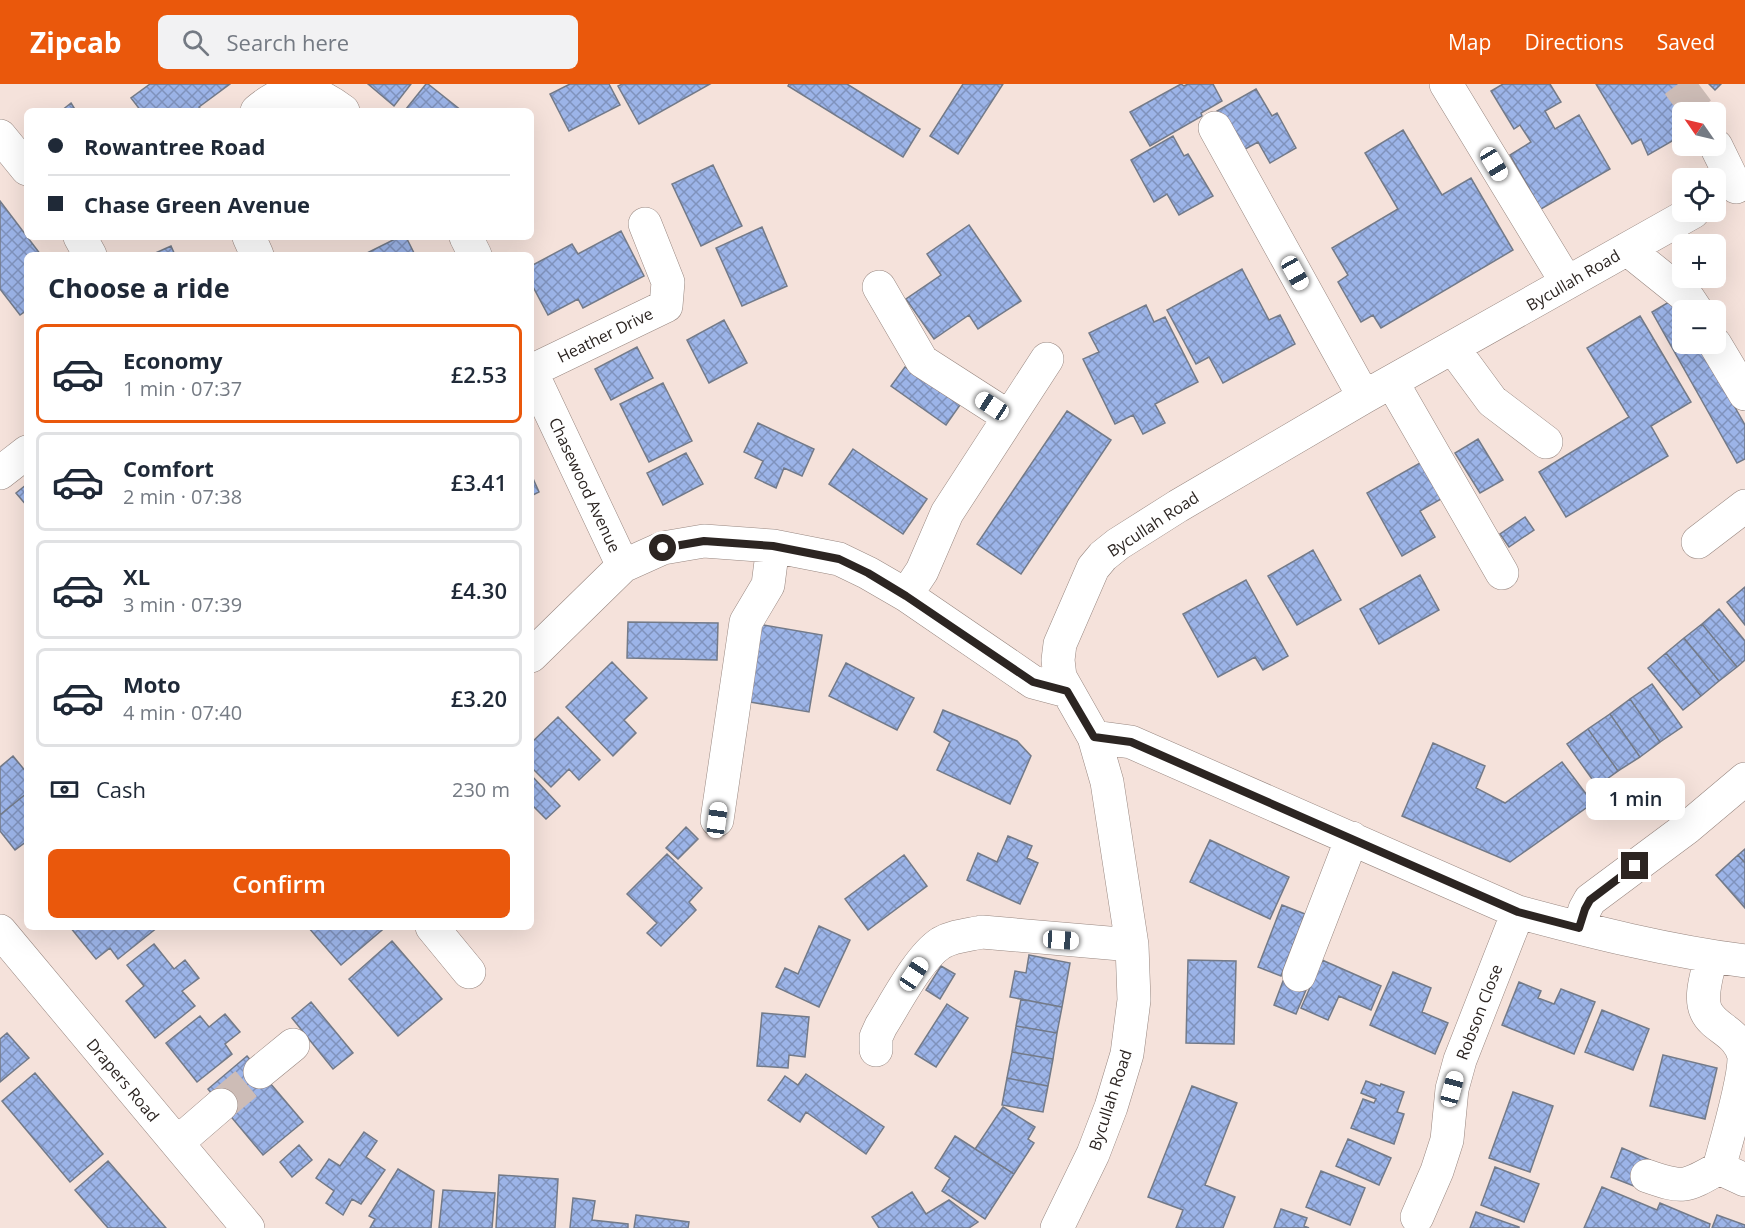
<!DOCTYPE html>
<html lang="en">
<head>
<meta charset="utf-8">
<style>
	:root { --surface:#fff; --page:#f2f2f3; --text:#1f2937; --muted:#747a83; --line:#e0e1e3; --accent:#ea580c }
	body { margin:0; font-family:"Open Sans",sans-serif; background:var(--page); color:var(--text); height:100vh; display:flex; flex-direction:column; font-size:22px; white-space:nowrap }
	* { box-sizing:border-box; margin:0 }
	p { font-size:20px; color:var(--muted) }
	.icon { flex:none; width:33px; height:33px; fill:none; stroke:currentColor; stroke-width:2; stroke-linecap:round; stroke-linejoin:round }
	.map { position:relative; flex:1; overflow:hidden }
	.sheet { position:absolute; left:24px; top:168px; width:510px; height:678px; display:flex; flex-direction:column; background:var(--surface); border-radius:9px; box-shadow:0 6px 24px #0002 }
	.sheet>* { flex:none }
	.guide { position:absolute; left:24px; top:24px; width:510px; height:132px; border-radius:9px; box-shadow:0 6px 24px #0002; display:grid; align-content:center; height:132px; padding:0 24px; background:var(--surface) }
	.needle { width:39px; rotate:304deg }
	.controls { position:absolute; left:1672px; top:18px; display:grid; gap:12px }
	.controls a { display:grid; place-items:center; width:54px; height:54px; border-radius:9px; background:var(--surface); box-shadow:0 6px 24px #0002; font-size:30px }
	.end { position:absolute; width:27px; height:27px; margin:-14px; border:8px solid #2c2522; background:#fff; box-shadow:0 0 0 3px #fff }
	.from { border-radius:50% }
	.bubble { position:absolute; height:42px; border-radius:9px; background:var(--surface); box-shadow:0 6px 24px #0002; font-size:20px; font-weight:600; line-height:42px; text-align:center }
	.car { position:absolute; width:18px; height:36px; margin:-18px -9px; border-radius:8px; box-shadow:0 0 4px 2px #0007; background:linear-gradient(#fff 24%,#345 0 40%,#fff 0 76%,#345 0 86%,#fff 0) }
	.guide b { display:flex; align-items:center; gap:21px; height:57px; font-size:22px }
	.guide b+b { border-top:2px solid var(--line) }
	.guide i { width:15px; height:15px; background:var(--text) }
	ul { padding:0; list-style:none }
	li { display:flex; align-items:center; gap:18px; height:99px; margin:0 12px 9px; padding:0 12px; border:3px solid var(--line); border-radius:9px }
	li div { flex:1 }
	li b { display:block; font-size:22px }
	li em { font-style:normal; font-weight:600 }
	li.active { border-color:var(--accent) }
	li>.icon { width:54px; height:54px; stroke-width:1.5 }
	h2 { padding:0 24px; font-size:27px; line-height:72px }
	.pay { display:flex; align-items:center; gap:15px; height:66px; padding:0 24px; font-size:22px }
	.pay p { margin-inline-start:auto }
	.action { display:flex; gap:12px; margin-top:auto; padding:12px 24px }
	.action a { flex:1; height:69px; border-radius:9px; background:var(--accent); color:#fff; font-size:24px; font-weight:600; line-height:69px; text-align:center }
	header { display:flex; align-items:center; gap:36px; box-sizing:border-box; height:84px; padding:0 30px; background:var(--accent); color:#fff }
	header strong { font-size:28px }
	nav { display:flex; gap:33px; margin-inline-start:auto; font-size:21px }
	.search { width:420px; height:54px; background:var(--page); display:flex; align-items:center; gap:15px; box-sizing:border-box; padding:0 21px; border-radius:9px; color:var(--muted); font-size:22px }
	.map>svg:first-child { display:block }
</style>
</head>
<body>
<header>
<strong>Zipcab</strong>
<div class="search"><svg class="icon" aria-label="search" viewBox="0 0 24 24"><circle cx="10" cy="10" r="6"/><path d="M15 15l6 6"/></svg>Search here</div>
<nav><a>Map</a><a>Directions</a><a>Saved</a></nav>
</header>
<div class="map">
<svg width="1745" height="1144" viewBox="0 0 1745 1144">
	<defs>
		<pattern id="building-cross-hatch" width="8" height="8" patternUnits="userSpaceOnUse" patternTransform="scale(1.5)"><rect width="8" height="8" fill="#9cb4e8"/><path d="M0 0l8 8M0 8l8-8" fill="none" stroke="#7f92bc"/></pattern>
	</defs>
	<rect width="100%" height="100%" fill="#f5e2db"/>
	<path fill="url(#building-cross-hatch)" stroke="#737a88" stroke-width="1.5" d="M150 0H230L199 23 203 27H141L131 14Z
		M368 0H411L394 22Z
		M426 0H428L462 27H408L406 25Z
		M570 0H609L620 21 569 47 550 10Z
		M622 0H710L639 40 618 2Z
		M789 0H847L920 45 903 73 788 2Z
		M963 0H1003L958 70 930 52Z
		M1181 0 1184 2 1188 0H1213L1222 17 1201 29 1202 32 1150 62 1130 28Z
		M1503 0H1550L1561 18 1545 27 1555 45 1579 31 1610 85 1541 125 1510 71 1531 58 1520 41 1514 45 1491 7Z
		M1596 0H1691L1708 21 1701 28H1683V47L1674 56 1648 71 1641 55 1632 60Z
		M1709 0H1721L1715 6Z
		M1256 5 1272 32 1277 29 1296 64 1270 79 1258 58 1240 68 1217 27Z
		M71 19 76 27H61Z
		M1403 46 1442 111 1471 94 1513 166 1381 244 1373 231 1361 238 1338 198 1348 191 1332 164 1398 125 1365 69Z
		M1173 52 1184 72 1188 70 1213 112 1179 131 1167 110 1154 118 1131 76Z
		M713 81 742 142 701 162 672 100Z
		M0 117 41 171H27V226L20 231 0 205Z
		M969 141 1021 217 978 245 969 231 934 255 906 215 941 191 927 170Z
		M762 143 787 202 742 222 716 164Z
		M621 147 644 192 583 224 578 215 548 231 531 199V182L572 160 578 170Z
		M399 153H406L415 171H366L365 170Z
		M171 162 175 171H151Z
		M1242 185 1269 236 1280 231 1295 260 1223 299 1209 273 1196 280 1167 226Z
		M1674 215 1683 231V260H1699L1745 341V375L1737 379 1652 228Z
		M1146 221 1154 238 1165 233 1198 298 1155 320 1165 339 1143 350 1133 331 1115 340 1083 275 1099 268 1089 249Z
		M1640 232 1691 318 1651 342 1668 372 1566 433 1539 388 1629 333 1587 264Z
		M724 236 747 279 709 299 687 256Z
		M637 263 653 294 611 316 595 285Z
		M905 283 960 321 946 341 891 302Z
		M663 299 692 357 649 378 620 320Z
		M1067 327 1111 356 1021 490 977 460Z
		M758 339 814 365 802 392 784 384 776 404 755 394 763 377 744 368Z
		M1478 355 1503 396 1480 409 1455 369Z
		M853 365 927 415 903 450 829 400Z
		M686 369 703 400 663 421 647 389Z
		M1427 375 1448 411 1420 427 1435 453 1402 472 1367 409Z
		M531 390 539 408 531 412Z
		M27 400V422L16 409Z
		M1525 433 1534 446 1509 463 1500 450Z
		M1313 466 1341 516 1297 541 1268 492Z
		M1420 491 1439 526 1379 560 1360 525Z
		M1246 496 1288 572 1263 586 1255 573 1218 593 1183 530Z
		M1745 503V541L1727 518Z
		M1719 525 1745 557V576L1737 583 1702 540Z
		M628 538 718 539 717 576 627 574Z
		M758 540 822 551 809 628 744 617Z
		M1702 540 1737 583 1719 597 1684 554Z
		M1684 554 1719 597 1701 612 1666 569Z
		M1666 569 1701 612 1683 626 1648 584Z
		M612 578 647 614 624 636 636 649 613 672 566 623Z
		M846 579 914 614 897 646 829 612Z
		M1652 600 1682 643 1660 658 1630 615Z
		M1630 615 1660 658 1640 673 1610 630Z
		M943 626 1017 657 1031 672 1010 720 937 686 950 658 934 648Z
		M1610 630 1640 673 1618 687 1588 645Z
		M558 633 600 676 579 696 569 685 551 703 531 683V659Z
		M1588 645 1618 687 1597 702 1567 660Z
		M1433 659 1485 682 1476 704 1505 719 1562 678 1593 719 1510 778 1402 732Z
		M13 672 27 689V709L0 731V683Z
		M531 691 560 722 546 735 534 723 531 725Z
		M27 709V757L15 766 0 747V731Z
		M686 743 698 755 678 775 666 764Z
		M1008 752 1032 762 1027 774 1038 779 1020 820 967 796 978 769 997 778Z
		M1210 756 1289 793 1270 835 1190 798Z
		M1745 765V779L1738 771Z
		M667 770 702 804 689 818 696 826 661 862 647 849 657 839 627 810Z
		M904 771 927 802 868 846 845 815Z
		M1738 771 1745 779V824L1716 791Z
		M1282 821 1305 830 1281 892 1258 883Z
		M819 842 850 856 819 923 776 903 785 884 798 890Z
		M70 843H158L118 875 110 864 96 875Z
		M308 843H380L382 846 341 881Z
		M392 857 442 915 398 952 349 895Z
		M154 860 174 885 185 876 199 894 182 907 195 922 155 954 126 917 144 902 127 881Z
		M1029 871 1070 879 1062 923 1010 913 1015 887 1026 889Z
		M1188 876 1236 877 1234 960 1186 959Z
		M1322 876 1381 902 1371 926 1339 912 1328 936 1301 924Z
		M941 882 955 890 940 915 926 906Z
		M1393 888 1431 904 1422 928 1448 939 1435 970 1370 941Z
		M1283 897 1306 906 1296 930 1274 921Z
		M1519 898 1541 907 1538 914 1554 920 1561 905 1595 918 1574 970 1502 941Z
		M1021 915 1062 923 1057 949 1016 942Z
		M311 918 353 969 333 985 292 934Z
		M947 920 968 934 936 983 915 970Z
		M1602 926 1649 945 1633 986 1585 968Z
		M762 929 809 933 805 973 789 971 788 984 757 982Z
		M225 930 240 948 225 960 232 970 197 998 166 959 200 932 209 943Z
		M1016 942 1057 949 1053 975 1012 968Z
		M7 949 29 974 0 998V955Z
		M1012 968 1053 975 1048 1002 1007 994Z
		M1663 971 1717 984 1705 1035 1650 1022Z
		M247 972 303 1038 263 1071 208 1005Z
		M35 989 103 1070 70 1098 2 1017Z
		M806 990 884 1043 866 1070 806 1028 800 1038 768 1016 785 992 798 1001Z
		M1007 994 1048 1002 1043 1028 1002 1021Z
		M1366 997 1380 1002 1381 1000 1404 1008 1397 1028 1404 1030 1394 1060 1351 1044 1363 1015 1374 1019 1376 1015 1361 1009Z
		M1192 1002 1237 1019 1205 1101 1235 1113 1223 1144H1176L1183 1126 1148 1113Z
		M1513 1008 1553 1022 1530 1088 1489 1074Z
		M1003 1023 1035 1043 1028 1055 1034 1059 1014 1090 975 1065Z
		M364 1048 377 1057 366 1073 385 1086 361 1120 352 1115 343 1131 326 1119 334 1107 316 1094 329 1075 340 1082Z
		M955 1052 1014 1090 985 1135 942 1107 950 1094 935 1084Z
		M1348 1055 1391 1074 1379 1101 1336 1082Z
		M299 1061 312 1076 292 1093 280 1078Z
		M1622 1064 1650 1076 1639 1104 1611 1093Z
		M108 1077 166 1144H108L75 1106Z
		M1495 1083 1539 1100 1524 1138 1481 1121Z
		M398 1085 434 1107 431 1144H370L375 1135 369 1132Z
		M1321 1087 1365 1104 1350 1141 1306 1123Z
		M499 1091 558 1095 555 1144H496Z
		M1602 1103 1657 1126 1660 1119 1710 1140 1709 1144H1584Z
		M443 1106 495 1109 492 1144H439Z
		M912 1108 926 1130 949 1116 978 1138 969 1144H879L872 1133Z
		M573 1114 595 1117 592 1136 628 1140V1144H570Z
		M1281 1125 1307 1134 1304 1142 1309 1144H1274Z
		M1476 1128 1519 1143V1144H1470Z
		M636 1131 689 1138 688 1144H634Z
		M1717 1131 1745 1141V1144H1712Z"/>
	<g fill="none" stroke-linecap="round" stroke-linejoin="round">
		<path stroke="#cdbcb6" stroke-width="33" stroke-dasharray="33 16" stroke-linecap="butt" d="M1678 0 1699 28
			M221 1021 260 988"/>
		<defs>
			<path id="minor" d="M1446 0 1567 199
				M257 27C289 0 310 2 343 27
				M1215 44 1364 313
				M0 52 27 85
				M1716 62 1736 103
				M80 153 90 171
				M249 153 257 171
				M466 153 475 171
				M1627 165 1688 214 1696 226
				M879 203 922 277 1009 333
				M1715 260 1745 310
				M1453 264 1492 317 1546 358
				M1392 298 1502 489
				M0 389 27 368
				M1698 458 1745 422
				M623 482 531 287 666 222 668 198 645 140
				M906 511 922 487 947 429 1047 275
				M531 572 623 482 663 464 704 457 773 462 839 475 868 489 906 511 1033 598 1067 607
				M1094 653 1131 658 1518 828C1592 848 1668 867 1745 877
				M717 736 746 538 768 501 773 462
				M432 843 469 888
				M1579 844 1585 825 1590 816 1688 743 1745 695
				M0 847 248 1144
				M1711 873C1708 888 1699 912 1706 927 1714 945 1738 947 1744 972 1745 996 1726 1058 1719 1084
				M1299 891 1352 754
				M876 966V953L881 942C895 920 919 873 941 859 953 852 968 851 982 848L1132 861
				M260 988 293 961
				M177 1059 221 1021
				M1647 1092C1684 1105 1686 1103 1719 1084L1745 1096
				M1417 1133 1437 1087 1447 1056 1452 1005 1460 976 1518 828
				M1057 1144 1093 1070 1111 1023 1127 970 1134 916 1132 861 1107 698 1094 653 1060 593 1058 576 1060 560 1093 484 1103 472 1118 460 1178 422 1364 313 1693 128"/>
		</defs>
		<use href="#minor" stroke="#988780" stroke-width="34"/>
		<use href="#minor" stroke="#fff" stroke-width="33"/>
	</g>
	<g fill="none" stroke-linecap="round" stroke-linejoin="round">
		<path stroke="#2c2522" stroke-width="8" d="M663 464 704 457 773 462 839 475 868 489 906 512 1033 598 1067 607 1094 653 1131 658 1518 828 1579 844 1585 825 1590 816 1635 782"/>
	</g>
	<g text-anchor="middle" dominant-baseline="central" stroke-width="5" stroke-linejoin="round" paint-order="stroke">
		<g font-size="16" fill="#2c2522" stroke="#fff">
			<text transform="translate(1573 196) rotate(-30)">Bycullah Road</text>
			<text transform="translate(605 251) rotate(-26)">Heather Drive</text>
			<text transform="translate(585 401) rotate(65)">Chasewood Avenue</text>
			<text transform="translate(1153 440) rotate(-33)">Bycullah Road</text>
			<text transform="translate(1479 928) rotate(-69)">Robson Close</text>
			<text transform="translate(123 996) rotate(50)">Drapers Road</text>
			<text transform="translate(1110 1016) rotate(-72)">Bycullah Road</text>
		</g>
	</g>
</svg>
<div class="controls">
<a><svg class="needle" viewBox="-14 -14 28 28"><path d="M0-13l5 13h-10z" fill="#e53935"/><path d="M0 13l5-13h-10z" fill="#747a83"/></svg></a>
<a><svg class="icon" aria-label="locate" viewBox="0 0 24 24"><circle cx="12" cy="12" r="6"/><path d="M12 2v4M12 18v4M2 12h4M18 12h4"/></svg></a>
<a>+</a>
<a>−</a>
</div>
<i class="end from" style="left:663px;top:464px"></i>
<i class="end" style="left:1635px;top:782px"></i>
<div class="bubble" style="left:1586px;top:694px;width:99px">1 min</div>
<i class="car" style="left:1494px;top:80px;rotate:149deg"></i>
<i class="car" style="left:1295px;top:189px;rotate:151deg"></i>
<i class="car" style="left:992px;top:322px;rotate:303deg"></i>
<i class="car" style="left:717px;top:736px;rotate:8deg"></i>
<i class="car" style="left:1061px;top:856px;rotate:94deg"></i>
<i class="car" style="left:914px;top:890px;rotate:34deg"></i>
<i class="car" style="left:1452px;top:1005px;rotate:15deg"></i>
<div class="guide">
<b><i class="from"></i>Rowantree Road</b>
<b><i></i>Chase Green Avenue</b>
</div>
<section class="sheet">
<h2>Choose a ride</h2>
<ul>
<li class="active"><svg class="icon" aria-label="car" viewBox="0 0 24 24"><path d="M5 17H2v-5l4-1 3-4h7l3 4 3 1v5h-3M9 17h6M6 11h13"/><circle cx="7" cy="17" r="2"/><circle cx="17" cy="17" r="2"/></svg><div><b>Economy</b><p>1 min · 07:37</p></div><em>£2.53</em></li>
<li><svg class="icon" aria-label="car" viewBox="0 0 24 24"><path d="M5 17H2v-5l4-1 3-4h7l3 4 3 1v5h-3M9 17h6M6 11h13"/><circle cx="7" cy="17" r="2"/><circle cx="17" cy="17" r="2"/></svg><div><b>Comfort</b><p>2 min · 07:38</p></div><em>£3.41</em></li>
<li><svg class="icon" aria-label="car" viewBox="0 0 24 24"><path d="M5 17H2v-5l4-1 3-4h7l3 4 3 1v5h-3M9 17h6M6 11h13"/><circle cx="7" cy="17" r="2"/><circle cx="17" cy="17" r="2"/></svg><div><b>XL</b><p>3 min · 07:39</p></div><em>£4.30</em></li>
<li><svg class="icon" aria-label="car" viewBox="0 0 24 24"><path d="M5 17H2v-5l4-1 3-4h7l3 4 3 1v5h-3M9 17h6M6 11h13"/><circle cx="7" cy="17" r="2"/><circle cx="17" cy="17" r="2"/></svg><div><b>Moto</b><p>4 min · 07:40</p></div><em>£3.20</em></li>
</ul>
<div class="pay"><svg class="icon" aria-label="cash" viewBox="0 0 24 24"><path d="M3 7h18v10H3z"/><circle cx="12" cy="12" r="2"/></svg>Cash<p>230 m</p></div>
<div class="action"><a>Confirm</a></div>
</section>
</div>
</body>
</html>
